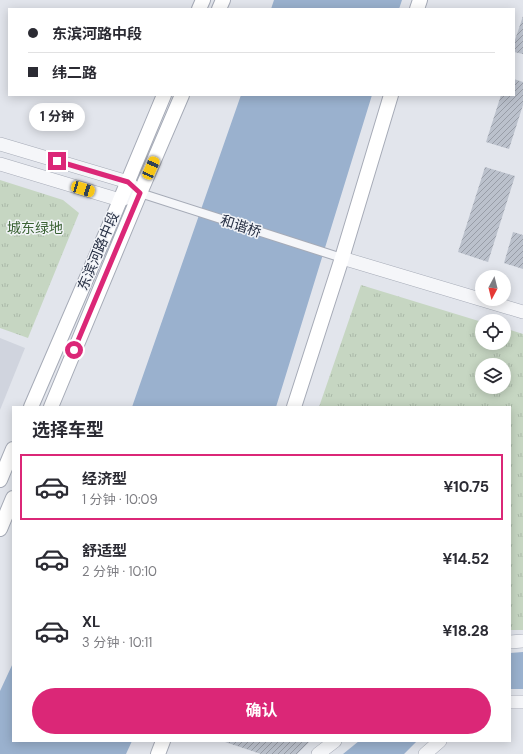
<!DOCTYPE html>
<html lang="zh">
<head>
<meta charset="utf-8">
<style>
	:root { --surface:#fff; --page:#f7f7f7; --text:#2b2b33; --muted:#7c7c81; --line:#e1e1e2; --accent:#db2777 }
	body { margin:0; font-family:"DM Sans","Noto Sans SC",sans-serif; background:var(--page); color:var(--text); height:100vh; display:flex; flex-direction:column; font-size:15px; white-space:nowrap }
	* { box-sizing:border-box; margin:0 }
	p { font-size:13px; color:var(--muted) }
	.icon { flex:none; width:22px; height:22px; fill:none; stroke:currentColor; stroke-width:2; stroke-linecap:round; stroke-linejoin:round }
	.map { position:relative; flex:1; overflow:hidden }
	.sheet { position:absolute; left:12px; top:406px; width:499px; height:336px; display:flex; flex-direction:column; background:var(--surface); border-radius:0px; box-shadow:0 2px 10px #0003 }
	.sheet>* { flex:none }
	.banner { position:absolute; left:8px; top:8px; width:507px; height:88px; border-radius:0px; box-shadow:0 2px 10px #0003; display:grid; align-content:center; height:88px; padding:0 20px; background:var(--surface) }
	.needle { width:26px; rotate:187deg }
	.buttons { position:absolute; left:475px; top:270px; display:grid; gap:8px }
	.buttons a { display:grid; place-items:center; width:36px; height:36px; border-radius:50%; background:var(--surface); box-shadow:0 2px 10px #0003; font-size:20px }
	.end { position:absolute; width:18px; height:18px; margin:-9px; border:5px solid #db2777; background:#fff; box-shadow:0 0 0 2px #fff }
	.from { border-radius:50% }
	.bubble { position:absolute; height:28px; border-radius:14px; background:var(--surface); box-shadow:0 2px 10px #0003; font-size:13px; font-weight:700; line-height:28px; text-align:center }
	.car { position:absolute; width:12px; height:24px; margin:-12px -6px; border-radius:5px; box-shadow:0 0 3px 1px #0007; background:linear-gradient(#f5c518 24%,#345 0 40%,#f5c518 0 76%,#345 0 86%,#f5c518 0) }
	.banner b { display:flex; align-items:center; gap:14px; height:38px; font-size:15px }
	.banner b+b { border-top:1px solid var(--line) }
	.banner i { width:10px; height:10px; background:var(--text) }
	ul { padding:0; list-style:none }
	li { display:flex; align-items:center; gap:12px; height:66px; margin:0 8px 6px; padding:0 12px; border:2px solid transparent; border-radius:0px }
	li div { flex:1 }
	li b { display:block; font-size:15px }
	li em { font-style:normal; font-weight:700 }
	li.current { border-color:var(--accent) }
	li>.icon { width:36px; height:36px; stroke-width:1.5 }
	h2 { padding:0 20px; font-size:18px; line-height:48px }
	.cta { display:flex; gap:8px; margin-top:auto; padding:8px 20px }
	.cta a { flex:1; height:46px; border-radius:24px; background:var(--accent); color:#fff; font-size:16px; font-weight:700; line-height:46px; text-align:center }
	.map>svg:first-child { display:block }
</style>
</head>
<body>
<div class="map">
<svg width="523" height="754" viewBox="0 0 523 754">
	<defs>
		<pattern id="park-tufts" width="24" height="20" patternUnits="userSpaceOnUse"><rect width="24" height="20" fill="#c6d6c2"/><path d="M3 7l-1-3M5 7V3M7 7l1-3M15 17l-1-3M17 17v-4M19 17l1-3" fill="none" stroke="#aab8a8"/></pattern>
		<pattern id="building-hatch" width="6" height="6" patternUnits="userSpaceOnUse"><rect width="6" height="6" fill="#bbc1cc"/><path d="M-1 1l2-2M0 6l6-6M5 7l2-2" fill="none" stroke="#989da7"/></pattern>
	</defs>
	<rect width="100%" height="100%" fill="#e2e5ec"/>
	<path fill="#d0d4de" d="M0 338 25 348 0 410Z"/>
	<path fill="url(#park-tufts)" fill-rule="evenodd" d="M0 180 63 200 79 213 28 338 0 328Z
		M361 285 482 322V343H504V328L523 334V630H510V407H319ZM482 365H504V387H482Z"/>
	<path fill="#9ab1ce" d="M274 0H402L399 9H271Z
		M241 95H372L276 407H132Z
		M523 652V689H510V653Z
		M13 663V741H132L126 754H0V691Z
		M359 741H417L404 754H343Z"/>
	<path fill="url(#building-hatch)" d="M523 16V54L514 52V43Z
		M514 79 523 82V105L509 149 486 142 501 95H514Z
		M485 167 515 176 488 262 458 252Z
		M513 232 523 235V269L504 263Z
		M222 741H310L297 754H261Z"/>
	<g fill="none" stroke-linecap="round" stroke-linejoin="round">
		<defs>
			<path id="pedestrian" d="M140 193 342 258"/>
			<path id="tertiary" d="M0 144 128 182 140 193 120 200 0 164
				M342 258 523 312
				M510 642 523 641
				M510 702H523
				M318 754 335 741
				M425 754 440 741"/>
			<path id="secondary" d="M199 9 203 0
				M219 9 223 0
				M417 9 420 0
				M31 407 113 217 164 95
				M51 407 140 193 182 95
				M294 407 342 258 391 95
				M0 480 13 449
				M0 529 13 498
				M158 754 163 741"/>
		</defs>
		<use href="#pedestrian" stroke="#a6abb7" stroke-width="10"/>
		<use href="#tertiary" stroke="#a6abb7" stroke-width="14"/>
		<use href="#secondary" stroke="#a6abb7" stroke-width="16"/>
		<use href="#pedestrian" stroke="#f5f6f9" stroke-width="8"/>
		<use href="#tertiary" stroke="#f5f6f9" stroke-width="13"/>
		<use href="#secondary" stroke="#fff" stroke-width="14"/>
	</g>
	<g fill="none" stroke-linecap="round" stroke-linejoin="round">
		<path stroke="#db2777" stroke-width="5" d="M57 161 128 182 140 193 74 350"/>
	</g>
	<g text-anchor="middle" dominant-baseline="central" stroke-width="3" stroke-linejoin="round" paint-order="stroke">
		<g font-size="14" fill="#283145" stroke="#f2f4f8">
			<text transform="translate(241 226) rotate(18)">和谐桥</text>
			<text transform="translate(98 251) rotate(-67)">东滨河路中段</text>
		</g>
		<g font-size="14" fill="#3b6234" stroke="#f2f4f8">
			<text x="35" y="228">城东绿地</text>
		</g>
	</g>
</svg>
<div class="buttons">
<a><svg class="needle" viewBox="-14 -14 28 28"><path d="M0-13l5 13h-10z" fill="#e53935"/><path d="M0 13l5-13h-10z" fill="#7c7c81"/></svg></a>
<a><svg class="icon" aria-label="locate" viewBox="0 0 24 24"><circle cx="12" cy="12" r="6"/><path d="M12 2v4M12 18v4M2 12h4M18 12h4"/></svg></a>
<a><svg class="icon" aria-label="layers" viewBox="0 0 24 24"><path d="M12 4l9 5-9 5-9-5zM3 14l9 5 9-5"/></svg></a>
</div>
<i class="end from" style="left:74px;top:350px"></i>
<i class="end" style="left:57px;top:161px"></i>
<div class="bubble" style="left:29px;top:103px;width:56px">1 分钟</div>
<i class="car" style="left:151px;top:168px;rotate:24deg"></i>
<i class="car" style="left:83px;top:189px;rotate:107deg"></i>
<div class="banner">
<b><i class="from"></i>东滨河路中段</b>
<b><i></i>纬二路</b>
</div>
<section class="sheet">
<h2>选择车型</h2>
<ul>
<li class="current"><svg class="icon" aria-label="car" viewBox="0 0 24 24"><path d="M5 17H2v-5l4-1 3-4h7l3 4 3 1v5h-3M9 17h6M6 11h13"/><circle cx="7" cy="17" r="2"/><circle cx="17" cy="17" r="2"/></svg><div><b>经济型</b><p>1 分钟 · 10:09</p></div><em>¥10.75</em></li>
<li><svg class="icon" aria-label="car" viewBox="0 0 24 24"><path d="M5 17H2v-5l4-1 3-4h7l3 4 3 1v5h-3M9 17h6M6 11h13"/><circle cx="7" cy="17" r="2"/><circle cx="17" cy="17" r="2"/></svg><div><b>舒适型</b><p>2 分钟 · 10:10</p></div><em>¥14.52</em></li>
<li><svg class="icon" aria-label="car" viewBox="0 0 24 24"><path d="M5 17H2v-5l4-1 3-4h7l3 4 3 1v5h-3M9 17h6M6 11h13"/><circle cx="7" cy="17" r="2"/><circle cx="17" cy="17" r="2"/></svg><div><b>XL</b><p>3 分钟 · 10:11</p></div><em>¥18.28</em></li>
</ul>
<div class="cta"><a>确认</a></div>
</section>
</div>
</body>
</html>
